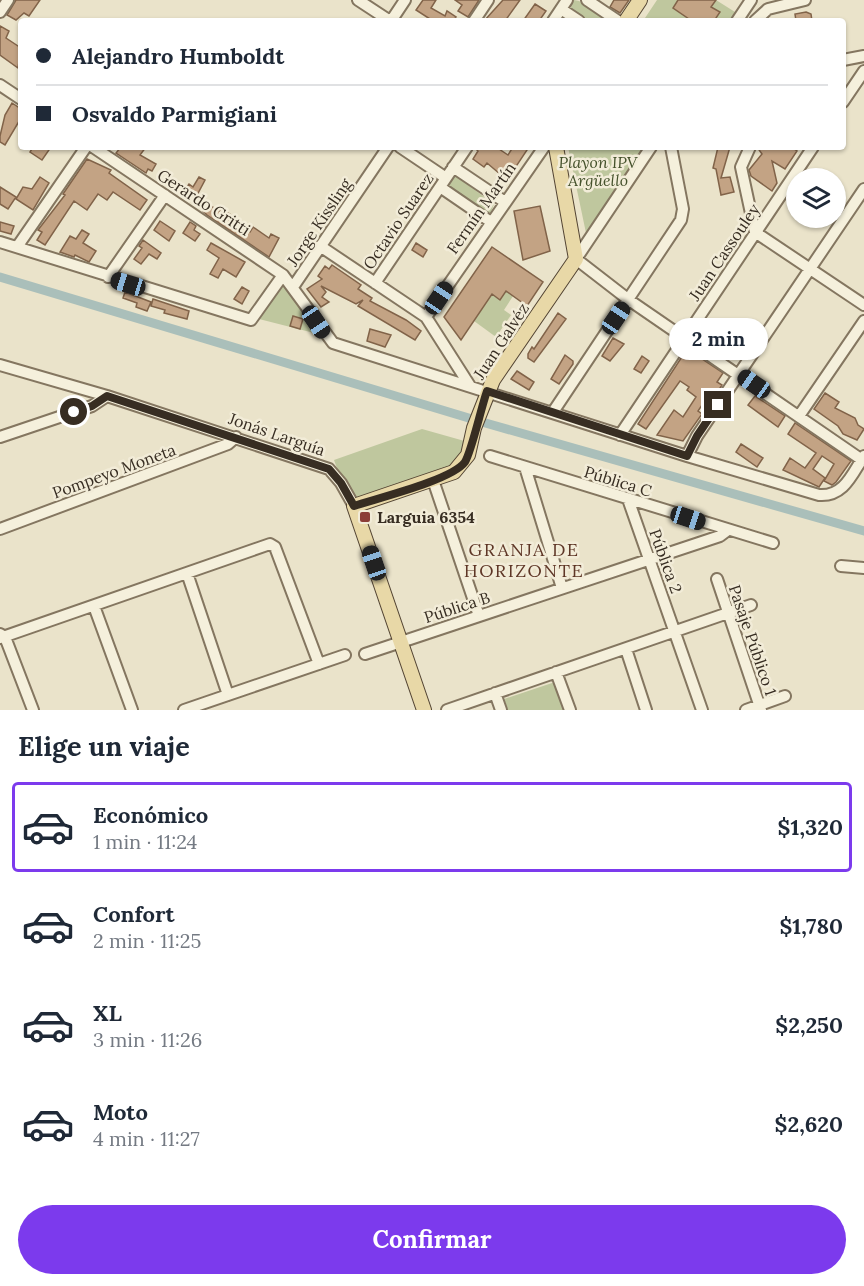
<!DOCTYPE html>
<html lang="es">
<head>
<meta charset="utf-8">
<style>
	:root { --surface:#fff; --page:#f6f6f7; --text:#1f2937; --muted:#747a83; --line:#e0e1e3; --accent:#7c3aed }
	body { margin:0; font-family:Lora,serif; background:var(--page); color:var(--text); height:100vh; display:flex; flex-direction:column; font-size:22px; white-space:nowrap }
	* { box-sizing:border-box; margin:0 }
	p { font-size:20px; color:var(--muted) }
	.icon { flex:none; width:33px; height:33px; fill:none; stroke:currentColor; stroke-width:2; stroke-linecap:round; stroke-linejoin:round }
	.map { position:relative; height:710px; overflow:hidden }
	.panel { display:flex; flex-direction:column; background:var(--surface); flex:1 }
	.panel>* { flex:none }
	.guide { position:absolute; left:18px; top:18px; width:828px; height:132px; border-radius:6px; box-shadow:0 2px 4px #0004; display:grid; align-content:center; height:132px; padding:0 18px; background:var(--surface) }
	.fabs { position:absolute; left:786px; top:168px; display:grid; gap:12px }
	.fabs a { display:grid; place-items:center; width:60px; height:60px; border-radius:50%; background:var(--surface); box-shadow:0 2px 4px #0004; font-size:30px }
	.end { position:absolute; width:27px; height:27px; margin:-14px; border:8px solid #372d22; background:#fff; box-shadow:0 0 0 3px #fff }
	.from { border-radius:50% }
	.bubble { position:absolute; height:42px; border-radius:21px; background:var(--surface); box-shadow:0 2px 4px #0004; font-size:20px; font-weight:800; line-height:42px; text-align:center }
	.car { position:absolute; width:18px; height:36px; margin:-18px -9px; border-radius:8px; box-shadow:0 0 4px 2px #0007; background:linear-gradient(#222 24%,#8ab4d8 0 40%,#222 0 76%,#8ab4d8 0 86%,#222 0) }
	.guide b { display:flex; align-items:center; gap:21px; height:57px; font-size:22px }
	.guide b+b { border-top:2px solid var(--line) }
	.guide i { width:15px; height:15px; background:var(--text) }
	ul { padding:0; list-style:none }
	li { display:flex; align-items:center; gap:18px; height:90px; margin:0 12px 9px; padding:0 6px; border:3px solid transparent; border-radius:6px }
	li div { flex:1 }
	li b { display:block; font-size:22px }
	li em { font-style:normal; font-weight:800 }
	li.current { border-color:var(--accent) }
	li>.icon { width:54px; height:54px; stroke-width:1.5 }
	h2 { padding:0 18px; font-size:27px; line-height:72px }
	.primary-button { display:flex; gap:12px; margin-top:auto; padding:12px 18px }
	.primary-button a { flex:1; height:69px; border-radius:36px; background:var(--accent); color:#fff; font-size:24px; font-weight:800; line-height:69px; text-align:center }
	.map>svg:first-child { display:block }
</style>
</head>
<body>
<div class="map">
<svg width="864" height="710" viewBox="0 0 864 710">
	<rect width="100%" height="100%" fill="#eae3ca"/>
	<path fill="#bfc79e" d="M574 0 579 1 610 21H586L571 12V4Z
		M657 0H716L735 12 729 21H643Z
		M568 147H644L586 233Z
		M452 177H457L494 204 491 212 488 213 449 188 448 184Z
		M283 284 318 334 259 319Z
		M506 291 513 296 504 310 511 315 496 337 474 321 492 294 500 299Z
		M422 429 468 442 461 457 445 471 356 498 338 471 334 460Z
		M555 682 565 710H508L504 699Z"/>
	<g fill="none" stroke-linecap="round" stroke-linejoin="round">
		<path stroke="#aabfba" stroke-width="9" d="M0 277 482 422 864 531"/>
	</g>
	<path fill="#c3a384" stroke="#816349" stroke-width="1.5" d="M16 0H40L29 16 24 13 16 20 7 15Z
		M423 0H436L431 8 445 16 447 11 456 17 453 21H433L416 10Z
		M455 0H479L468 17 458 11 462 5Z
		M503 0H520L505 21H484Z
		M614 0H629L620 13 610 7Z
		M678 0H716L711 7 720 12 714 21H692L673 8Z
		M535 4 546 11 539 21H523Z
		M806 12 811 14 812 21H796L795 14Z
		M0 26 9 31 6 38 21 48 18 68 0 55Z
		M12 103 21 109V118L5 145 0 142V136L5 115Z
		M33 147H51L42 160 30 152Z
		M121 147H146L140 155 156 164 152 171 148 169 146 173 116 153Z
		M474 147H496L508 155 513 147H529L507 180 487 163 484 167 473 159 478 151Z
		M718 147H730L721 178 730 177 734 192 721 195 716 169 713 168Z
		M757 147H791L797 151 785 169 772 161 777 183 772 191 751 176 749 170 762 154Z
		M87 159 111 170 109 173 147 200 140 210 113 192 107 200 98 194 87 210 74 201 45 245 37 240 42 232 38 230 65 195 63 194Z
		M40 177 49 183 33 210 16 199 23 187 32 189Z
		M199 177 205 180 195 199 184 191 189 184 193 187Z
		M0 187 16 197 8 209 0 204Z
		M207 204 223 213 225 211 234 217 232 220 250 232 253 227 269 238 271 234 279 238 269 257 207 215 203 211Z
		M540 206 550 251 523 260 514 211Z
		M160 221 175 231 169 241 154 230Z
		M0 222 14 226 11 234 0 231Z
		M190 222 196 226 194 230 200 234 195 241 183 233Z
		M82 230 89 234 83 243 96 251 89 262 75 255 74 257 60 252 70 236 76 239Z
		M143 240 161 253 157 259 149 254 141 264 134 259 142 248 139 246Z
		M211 243 245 262 236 277 223 269 218 278 210 274 219 258 207 250Z
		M416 243 427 250 423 257 412 250Z
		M492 247 543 282 527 306 506 291 500 300 492 294 461 340 444 317Z
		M332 265 361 285 358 289 372 298 370 301 406 320 421 331 415 340 358 306 363 300 356 304 321 286 326 292 322 297 329 302 321 307 307 289 322 279 318 276 325 266 329 269Z
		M242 287 249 291 242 304 234 299Z
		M125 292 151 302 147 311 136 307 137 303 123 298Z
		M153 299 189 311 187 319 164 313 165 310 151 306Z
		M558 313 566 319 534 362 528 358V354L532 347 534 349Z
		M293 316 303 319 300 329 290 326Z
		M370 329 391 335 385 347 367 341Z
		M613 338 624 344 610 361 602 356Z
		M687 349 723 373 717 382 722 385 713 399 708 396 698 411 702 414 683 441 657 435 674 410 683 417 696 397 687 390 689 387 680 381 646 429 638 424Z
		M565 355 573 361V364L559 384 551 379Z
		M642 356 649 361 641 373 634 369Z
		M517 371 534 382 529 390 511 379Z
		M825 393 839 402 835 408 855 418 858 425 864 429 857 440 843 434 838 426 814 409Z
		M755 396 785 416 778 427 748 405Z
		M795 423 851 461 836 482 832 485 824 481 834 464 822 456 813 469 825 478 819 487 783 470 790 458 805 468 816 453 788 434Z
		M741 444 763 458 757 467 736 452Z"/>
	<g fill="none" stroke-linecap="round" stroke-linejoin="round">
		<defs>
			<path id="minor" d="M358 0 390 21
				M587 0 618 21
				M561 9 579 21
				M0 12 8 0
				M391 21 405 0
				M474 21 488 0
				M553 21 567 0
				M737 21 751 0
				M755 21 768 9 805 0
				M843 60 864 56
				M0 85 21 99
				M843 102 864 71
				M93 147 283 275 333 343 687 456 819 495C844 497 852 474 864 456
				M400 147 446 178
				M651 147 576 259 629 300 862 460
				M750 147 741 167 755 232 864 305
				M453 167 505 202
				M440 187 491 222
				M0 242 251 320 283 275
				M320 246 426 317 470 386
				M17 247 86 147
				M108 277 165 195
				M375 283 467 147
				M293 287 388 147
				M426 317 544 147
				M0 365 107 396 329 469 341 483 354 506
				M553 412 681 220 683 209 671 147
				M799 416 864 321
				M620 435 813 147
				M0 437 92 406 107 396
				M490 456 773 543
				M687 456 697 436 864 189
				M525 467 562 588
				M433 480 479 616
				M628 499 702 710
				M0 529 228 444 236 437
				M841 566 864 568
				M187 573 228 695
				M717 579 761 710
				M94 606 132 710
				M0 634 5 637 33 710
				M0 638 270 544 275 547 319 664
				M626 649 646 710
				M365 654 720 536 728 530
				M556 672 570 710
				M495 693 501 710
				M184 710 345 655
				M447 710 751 605
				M746 710 785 696"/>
			<path id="major" d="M626 21 640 0
				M424 710 354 506 454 472 468 455 474 428 493 380 576 259 556 147"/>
		</defs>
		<use href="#minor" stroke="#847660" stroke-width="14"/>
		<use href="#major" stroke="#534433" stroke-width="16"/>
		<use href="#minor" stroke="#f5f0dc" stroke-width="10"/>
		<use href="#major" stroke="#e8d8a7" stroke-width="14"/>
	</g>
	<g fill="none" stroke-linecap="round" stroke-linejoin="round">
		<path stroke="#372d22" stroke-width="8" d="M74 412 92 406 107 396 329 469 341 483 354 506C378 498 452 480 465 462 472 450 481 408 487 391L687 456 697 436 718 405"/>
	</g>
	<rect fill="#8c3d37" stroke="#f2ecd8" stroke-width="2" x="359" y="511" width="12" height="12" rx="3"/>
	<g text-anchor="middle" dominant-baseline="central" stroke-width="5" stroke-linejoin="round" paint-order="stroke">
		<g font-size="16" font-style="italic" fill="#44512b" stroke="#f2ecd8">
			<text x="598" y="162">Playon IPV<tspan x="598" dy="18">Argüello</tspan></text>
		</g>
		<g font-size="16" fill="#372d22" stroke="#f2ecd8">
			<text transform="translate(204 202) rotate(33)">Gerardo Gritti</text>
			<text transform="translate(481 208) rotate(-55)">Fermín Martín</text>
			<text transform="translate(398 221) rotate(-56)">Octavio Suarez</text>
			<text transform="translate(319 222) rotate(-56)">Jorge Kissling</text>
			<text transform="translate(724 252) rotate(-56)">Juan Cassouley</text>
			<text transform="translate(501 341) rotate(-57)">Juan Galvéz</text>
			<text transform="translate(277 434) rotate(19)">Jonás Larguía</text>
			<text transform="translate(114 471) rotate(-20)">Pompeyo Moneta</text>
			<text transform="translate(618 481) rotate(17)">Pública C</text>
			<text transform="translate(666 561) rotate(70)">Pública 2</text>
			<text transform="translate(457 607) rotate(-18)">Pública B</text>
			<text transform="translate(753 640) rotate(71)">Pasaje Público 1</text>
		</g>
		<g font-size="16" font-weight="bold" fill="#372d22" stroke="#f2ecd8" text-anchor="start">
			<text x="377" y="517">Larguia 6354</text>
		</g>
		<g font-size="18" letter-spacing="1.5" fill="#5e3626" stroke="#f2ecd8">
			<text x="524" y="549">GRANJA DE<tspan x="524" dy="21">HORIZONTE</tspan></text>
		</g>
	</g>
</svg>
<div class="fabs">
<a><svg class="icon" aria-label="layers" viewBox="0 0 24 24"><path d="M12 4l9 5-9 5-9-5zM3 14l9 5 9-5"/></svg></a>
</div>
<i class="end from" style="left:74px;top:412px"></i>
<i class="end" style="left:718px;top:405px"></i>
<div class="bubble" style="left:669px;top:318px;width:99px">2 min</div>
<i class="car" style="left:128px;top:284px;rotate:287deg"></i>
<i class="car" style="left:439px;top:298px;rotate:34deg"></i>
<i class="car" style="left:616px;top:318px;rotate:34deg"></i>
<i class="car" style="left:316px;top:322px;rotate:146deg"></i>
<i class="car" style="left:754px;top:384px;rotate:305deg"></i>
<i class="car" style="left:688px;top:518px;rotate:108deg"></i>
<i class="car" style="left:374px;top:563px;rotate:341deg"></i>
<div class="guide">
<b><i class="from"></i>Alejandro Humboldt</b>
<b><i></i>Osvaldo Parmigiani</b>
</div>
</div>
<section class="panel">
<h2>Elige un viaje</h2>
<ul>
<li class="current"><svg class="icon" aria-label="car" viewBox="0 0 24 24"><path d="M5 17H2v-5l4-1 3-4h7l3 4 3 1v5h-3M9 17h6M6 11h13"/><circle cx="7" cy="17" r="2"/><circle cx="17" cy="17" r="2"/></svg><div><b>Económico</b><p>1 min · 11:24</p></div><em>$1,320</em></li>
<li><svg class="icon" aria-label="car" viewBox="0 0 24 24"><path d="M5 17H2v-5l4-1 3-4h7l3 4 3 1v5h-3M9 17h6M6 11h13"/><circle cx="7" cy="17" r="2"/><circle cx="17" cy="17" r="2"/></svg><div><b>Confort</b><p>2 min · 11:25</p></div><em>$1,780</em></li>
<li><svg class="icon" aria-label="car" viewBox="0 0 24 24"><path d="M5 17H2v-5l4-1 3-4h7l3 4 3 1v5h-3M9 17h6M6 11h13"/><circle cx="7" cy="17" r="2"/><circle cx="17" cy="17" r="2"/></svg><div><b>XL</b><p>3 min · 11:26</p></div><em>$2,250</em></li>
<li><svg class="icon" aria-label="car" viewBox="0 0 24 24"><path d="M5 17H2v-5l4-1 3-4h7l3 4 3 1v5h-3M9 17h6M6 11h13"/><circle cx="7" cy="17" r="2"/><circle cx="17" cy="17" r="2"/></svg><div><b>Moto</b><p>4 min · 11:27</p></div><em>$2,620</em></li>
</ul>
<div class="primary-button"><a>Confirmar</a></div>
</section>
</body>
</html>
